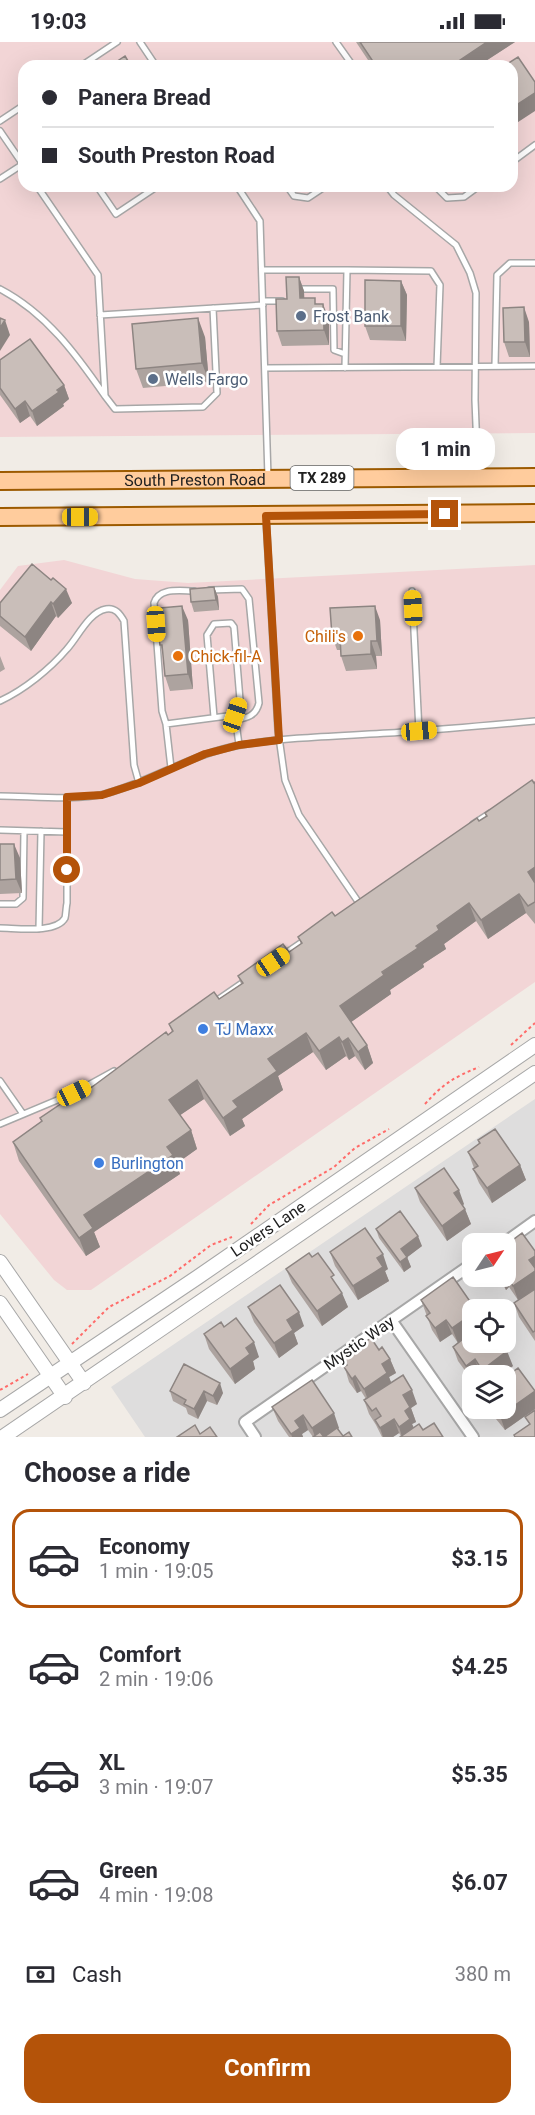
<!DOCTYPE html>
<html lang="en">
<head>
<meta charset="utf-8">
<style>
	:root { --surface:#fff; --page:#f2f2f3; --text:#2b2b33; --muted:#7c7c81; --line:#e1e1e2; --accent:#b45309 }
	body { margin:0; font-family:Roboto,sans-serif; background:var(--page); color:var(--text); height:100vh; display:flex; flex-direction:column; font-size:22px; white-space:nowrap }
	* { box-sizing:border-box; margin:0 }
	p { font-size:20px; color:var(--muted) }
	.icon { flex:none; width:33px; height:33px; fill:none; stroke:currentColor; stroke-width:2; stroke-linecap:round; stroke-linejoin:round }
	.map { position:relative; height:1395px; overflow:hidden }
	.side { display:flex; flex-direction:column; background:var(--surface); flex:1 }
	.side>* { flex:none }
	.top-card { position:absolute; left:18px; top:18px; width:500px; height:132px; border-radius:18px; box-shadow:0 6px 24px #0002; display:grid; align-content:center; height:132px; padding:0 24px; background:var(--surface) }
	.needle { width:39px; rotate:55deg }
	.tools { position:absolute; left:462px; top:1191px; display:grid; gap:12px }
	.tools a { display:grid; place-items:center; width:54px; height:54px; border-radius:12px; background:var(--surface); box-shadow:0 6px 24px #0002; font-size:30px }
	.end { position:absolute; width:27px; height:27px; margin:-14px; border:8px solid #b45309; background:#fff; box-shadow:0 0 0 3px #fff }
	.from { border-radius:50% }
	.bubble { position:absolute; height:42px; border-radius:18px; background:var(--surface); box-shadow:0 6px 24px #0002; font-size:20px; font-weight:700; line-height:42px; text-align:center }
	.car { position:absolute; width:18px; height:36px; margin:-18px -9px; border-radius:8px; box-shadow:0 0 4px 2px #0007; background:linear-gradient(#f5c518 24%,#345 0 40%,#f5c518 0 76%,#345 0 86%,#f5c518 0) }
	.top-card b { display:flex; align-items:center; gap:21px; height:57px; font-size:22px }
	.top-card b+b { border-top:2px solid var(--line) }
	.top-card i { width:15px; height:15px; background:var(--text) }
	ul { padding:0; list-style:none }
	li { display:flex; align-items:center; gap:18px; height:99px; margin:0 12px 9px; padding:0 12px; border:3px solid transparent; border-radius:18px }
	li div { flex:1 }
	li b { display:block; font-size:22px }
	li em { font-style:normal; font-weight:700 }
	li.current { border-color:var(--accent) }
	li>.icon { width:54px; height:54px; stroke-width:1.5 }
	h2 { padding:0 24px; font-size:27px; line-height:72px }
	.pay { display:flex; align-items:center; gap:15px; height:66px; padding:0 24px; font-size:22px }
	.pay p { margin-inline-start:auto }
	.action { display:flex; gap:12px; margin-top:auto; padding:12px 24px }
	.action a { flex:1; height:69px; border-radius:18px; background:var(--accent); color:#fff; font-size:24px; font-weight:700; line-height:69px; text-align:center }
	.status { display:flex; justify-content:space-between; align-items:center; height:42px; padding:0 30px; background:var(--surface); direction:ltr }
	.status svg { height:16px; fill:currentColor }
	.map>svg:first-child { display:block }
</style>
</head>
<body>
<div class="status"><b>19:03</b><svg viewBox="0 0 49 12"><path d="M0 12V9h3v3zM5 12V6h3v6zM10 12V3h3v9zM15 12V0h3v12zM26 1h20v11H26zM47 4h2v5h-2z"/></svg></div>
<div class="map">
<svg width="535" height="1395" viewBox="0 0 535 1395">
	<rect width="100%" height="100%" fill="#f1ece6"/>
	<path fill="#dedddd" fill-rule="evenodd" d="M535 1057V1395H145L111 1345ZM472 1202H506V1234H472ZM472 1268H506V1300H472ZM472 1334H506V1366H472Z"/>
	<path fill="#f2d5d6" fill-rule="evenodd" d="M0 0H535V391L0 395ZM24 24H512V144H24Z
		M64 518 135 537 188 541 535 523V940L91 1248H67L54 1238 0 1172V548L18 524Z"/>
	<g fill="none" stroke-linecap="round" stroke-linejoin="round">
		<defs>
			<path id="service" d="M140 0 156 24
				M336 0 353 24
				M81 24 117 0
				M0 79 24 63
				M0 89 24 124
				M512 120 535 103
				M0 137 23 122
				M37 144 98 233 105 354 115 367 203 365 217 351 213 266
				M97 144 116 172 158 144
				M237 144 260 179 268 435
				M287 144 294 154 308 156 326 144
				M387 144 394 153 456 203 470 231 476 251 475 358 478 433
				M435 144 447 156 464 155 479 144
				M262 228H347L345 326
				M347 228 431 229 440 243 437 325
				M0 247C46 271 76 312 105 354
				M297 247H333L334 308 345 312
				M263 259H282
				M100 273 263 263
				M495 324 497 233 510 221H535
				M265 326 535 324
				M266 476 278 688 285 738 299 773 359 861
				M210 548 242 547 249 557 259 661C256 674 247 676 235 678
				M412 549 419 689
				M0 659C24 648 50 627 67 607 78 595 89 570 106 567 115 565 120 572 124 579L134 723 139 741
				M214 675 207 593 214 582 231 581 234 585 240 658 235 673
				M166 682 162 669 154 561C159 545 180 549 194 549
				M171 726 166 682 235 673 239 703
				M0 754C29 754 77 759 104 752 151 740 192 711 241 703 295 694 349 694 404 690 447 687 491 683 535 679
				M473 782 490 771
				M0 788 67 790
				M0 862H16L23 856 24 789
				M0 886C16 886 56 892 65 876 66 872 66 865 67 861V755
				M39 887 41 789
				M283 913 305 898
				M213 961 245 939
				M0 1039 23 1072
				M0 1082 74 1051 114 1029"/>
			<path id="minor" d="M503 1202 535 1179
				M391 1278 473 1395
				M255 1395 245 1380 472 1222"/>
			<path id="tertiary" d="M0 1220 84 1341
				M0 1261 65 1355
				M0 1368 198 1235 535 1003
				M3 1395 535 1031"/>
			<g id="primary">
				<path id="s1" d="M0 439 535 435"/>
				<path d="M0 475 535 471"/>
			</g>
		</defs>
		<use href="#service" stroke="#a7a7a7" stroke-width="8"/>
		<use href="#minor" stroke="#a7a7a7" stroke-width="14"/>
		<use href="#tertiary" stroke="#a7a7a7" stroke-width="16"/>
		<use href="#primary" stroke="#9c5a00" stroke-width="20"/>
		<path stroke="#ff6b69" stroke-width="2" stroke-dasharray="3 3" stroke-linecap="butt" d="M511 1003 535 981
			M425 1062C444 1041 453 1036 479 1025
			M251 1182 269 1163 334 1125 355 1106 389 1087
			M72 1302 109 1265 170 1234 211 1203 232 1195
			M0 1348 28 1332"/>
		<use href="#service" stroke="#fff" stroke-width="5"/>
		<use href="#minor" stroke="#fff" stroke-width="10"/>
		<use href="#tertiary" stroke="#fff" stroke-width="14"/>
		<use href="#primary" stroke="#ffcc9d" stroke-width="16"/>
	</g>
	<path fill="#ada39f" d="M356 0H515L478 24H372Z
		M299 235 304 249V256L317 262 329 277V303L282 304 277 289 287 257Z
		M401 239 407 253 406 299 370 298 365 284Z
		M529 280 530 315H509L504 300Z
		M205 295 209 340 143 346 136 327Z
		M0 318 64 343 69 357 63 362 64 364 37 384 30 374 20 381 0 353Z
		M32 522 72 561 58 576 56 574 31 609 0 584V561Z
		M214 545 218 555 219 568 194 570 191 560Z
		M188 578 193 647 170 649 165 634 163 611 160 603 162 596Z
		M380 578 382 614H376L377 627 346 629 341 614V608H337L332 594Z
		M0 614 5 627 0 630Z
		M535 740V882L526 871 488 897 476 879 444 902 446 907 423 922 424 925 390 948 391 952 351 980 367 1003 373 1021 365 1028 355 1014 349 1018 346 1014 326 1028 313 1010 278 1034 283 1048 242 1077 245 1084 230 1094 204 1057 180 1073 191 1088 197 1107 176 1122 180 1132 94 1190 100 1205 86 1214 19 1119 13 1100 42 1080 40 1076 88 1048 172 990 169 982 219 957 241 942 238 934 289 910 301 902 298 895 335 874 479 779 486 775 485 771Z
		M0 802 20 816 22 851 0 852Z
		M478 1098 520 1123 526 1138 492 1161 479 1141 473 1127 474 1126 468 1110 479 1102Z
		M415 1146 464 1162 463 1163 471 1182 447 1199 420 1160Z
		M376 1187 422 1204 407 1215 411 1225 404 1230 379 1196Z
		M506 1203 535 1247V1299L519 1275 514 1261 518 1258 509 1245 506 1248 498 1234H506Z
		M330 1210 388 1227 385 1229 389 1239 358 1258 335 1224Z
		M286 1227 338 1244 348 1265 322 1284 292 1241Z
		M453 1235 458 1301 452 1292 440 1300 432 1288 421 1258Z
		M248 1265 304 1284 294 1291 298 1302 279 1316 254 1280Z
		M224 1285 259 1315 253 1319 255 1327 235 1342 209 1307 204 1292Z
		M453 1305 513 1324 501 1332 502 1334H481L480 1332 472 1334V1338L458 1319Z
		M379 1308 390 1317 396 1331 389 1335 391 1341 417 1362 411 1366 416 1380 412 1382 414 1386 443 1395 401 1394 399 1391 393 1395H382L376 1383 369 1372 364 1358 366 1357 361 1349 357 1351 349 1340 342 1316Z
		M184 1322 223 1351 217 1363 207 1359 198 1377 188 1372 186 1366 173 1359 170 1349Z
		M535 1349V1367L505 1388 496 1377 493 1366H506Z
		M272 1365 339 1386 338 1387 343 1394 313 1395 308 1388 302 1392 303 1395H289L278 1379Z"/>
	<path fill="#8d8582" d="M487 0H515L478 24H451Z
		M535 51V69L512 84V66Z
		M299 235 304 249 305 271 300 256Z
		M401 239 407 253 406 299 401 284Z
		M323 262 329 277V303L324 288Z
		M524 265 529 280 530 315 525 300Z
		M198 276 205 295 209 340 202 321Z
		M5 278 10 293 0 309V286Z
		M64 343 69 357 63 362 64 364 37 384 32 369Z
		M25 359 30 374 20 381 15 367Z
		M214 545 218 555 219 568 216 558Z
		M66 547 72 561 58 576 53 562Z
		M51 560 56 574 31 609 25 595Z
		M182 564 188 578 193 647 188 632Z
		M375 564 380 578 382 614 377 599Z
		M371 599 376 614 377 627 371 612Z
		M14 802 20 816 22 851 16 837Z
		M535 825V848L528 830Z
		M519 852 526 871 488 897 481 878Z
		M469 861 476 879 444 902 446 907 423 922 424 925 390 948 391 952 347 983 340 964 416 904 437 884Z
		M306 991 313 1010 278 1034 283 1048 242 1077 245 1084 230 1094 223 1076 233 1059 268 1017Z
		M339 995 346 1014 326 1028 319 1009Z
		M348 996 355 1014 349 1018 342 1000Z
		M367 1003 373 1021 365 1028 358 1010Z
		M197 1038 204 1057 176 1076 169 1058Z
		M191 1088 197 1107 176 1122 180 1132 94 1190 100 1205 86 1214 79 1196 84 1173 167 1105Z
		M520 1123 526 1138 492 1161 487 1146Z
		M459 1148 464 1162 460 1166 454 1151Z
		M465 1167 471 1182 447 1199 442 1184Z
		M418 1194 422 1204 405 1217 401 1207Z
		M383 1212 388 1227 385 1229 389 1239 358 1258 353 1244 377 1216Z
		M535 1214V1247L518 1258 513 1244 529 1218Z
		M407 1215 411 1225 404 1230 400 1220Z
		M501 1234H505L509 1245 506 1248Z
		M342 1251 348 1265 322 1284 317 1269Z
		M299 1270 304 1284 294 1291 298 1302 279 1316 274 1301 287 1278Z
		M472 1272V1290L458 1301 452 1286Z
		M446 1278 452 1292 440 1300 435 1286Z
		M254 1300 259 1315 253 1319 255 1327 235 1342 230 1327 246 1306Z
		M507 1309 513 1324 499 1334H484L482 1328Z
		M390 1317 396 1331 389 1335 393 1345 369 1361 364 1347 382 1322Z
		M475 1317 480 1332 478 1334H472V1338L466 1324Z
		M355 1334 361 1349 357 1351 352 1337Z
		M220 1341 223 1351 217 1363 213 1354Z
		M412 1348 417 1362 411 1366 416 1380 412 1382 416 1391 402 1395 399 1385 405 1369 403 1353Z
		M204 1349 207 1359 198 1377 194 1367Z
		M535 1349V1367L505 1388 500 1374Z
		M334 1371 339 1386 326 1395H315L312 1386Z
		M303 1373 308 1388 302 1392 303 1395H292L291 1392 295 1379Z
		M394 1377 399 1391 393 1395H383L380 1386Z"/>
	<path fill="#c9beb9" stroke="#8d8582" stroke-width="1.5" d="M360 0H487L451 24H376Z
		M125 14 131 24H110Z
		M518 15 535 40V51L512 66V24H504Z
		M286 235H299L300 256H315V262H323L324 288 277 289 276 257H287Z
		M365 238 401 239V284H365Z
		M524 265 525 300H504L503 266Z
		M0 276 5 278 0 286Z
		M198 276 202 321 136 327 132 282Z
		M30 297 64 343 57 348 59 350 32 369 25 359 15 367 0 346V318Z
		M32 522 51 538 53 536 66 547 53 562 51 560 25 595 0 574V561Z
		M214 545 216 558 191 560 190 547Z
		M182 564 188 632 165 634 162 603H160L159 596H162L160 566Z
		M375 564 377 599H371V612L341 614 340 594H332L330 566Z
		M532 738 534 741 535 740V825L528 830 535 841V860L528 864 519 852 481 878 469 861 437 884 439 888 416 904 418 906 382 930 384 933 340 964 367 1003 358 1010 348 996 342 1000 339 995 319 1009 306 991 268 1017 277 1029 233 1059 238 1065 223 1076 197 1038 169 1058 191 1088 167 1105 173 1113 84 1173 93 1186 79 1196 13 1100 42 1079 40 1076 86 1045 88 1048 166 990 168 993 173 989 169 982 214 950 219 957 243 941 238 934 283 902 289 910 302 901 298 895 332 870 335 874 477 776 479 779 487 774 485 771Z
		M0 802H14L16 837 0 838Z
		M495 1087 520 1123 487 1146 473 1127 478 1124 468 1110 480 1101 478 1098Z
		M444 1126 459 1148 454 1151 465 1167 442 1184 415 1146Z
		M400 1169 418 1194 401 1207 407 1215 400 1220 376 1187Z
		M365 1186 383 1212 377 1216 383 1225 353 1244 330 1210Z
		M522 1191 535 1209V1214L529 1218 535 1226V1229L513 1244 506 1233V1203Z
		M309 1211 312 1215 318 1211 334 1233 331 1235 342 1251 317 1269 286 1227Z
		M453 1235 476 1268H472V1272L452 1286 446 1278 435 1286 426 1274 430 1271 421 1258Z
		M280 1243 299 1270 287 1278 293 1288 274 1301 248 1265Z
		M535 1247V1289L533 1290 514 1261Z
		M236 1276 254 1300 246 1306 250 1312 230 1327 204 1292 221 1280 224 1285Z
		M472 1290V1300H501L507 1309 482 1328 475 1317 466 1324 453 1305Z
		M371 1296 379 1308 382 1305 390 1317 382 1322 387 1331 364 1347 355 1334 352 1337 344 1325 347 1323 342 1316Z
		M184 1322 220 1341 213 1354 204 1349 194 1367 184 1362 186 1358 170 1349Z
		M518 1326 535 1349 500 1374 494 1366H506V1335Z
		M403 1333 412 1348 403 1353 410 1365 405 1369 410 1377 399 1385 394 1377 380 1386 375 1378 381 1374 376 1366 372 1369 364 1358Z
		M312 1338 334 1371 312 1386 303 1373 295 1379 300 1386 291 1392 272 1365Z
		M535 1368V1395H515L514 1393 530 1382 525 1375Z
		M434 1381 443 1395H400L419 1382 423 1388Z
		M195 1383 200 1392 210 1385 217 1395H177Z
		M337 1386 343 1394 349 1390 352 1395H313L320 1390 324 1395Z"/>
	<g fill="none" stroke-linecap="round" stroke-linejoin="round">
		<path stroke="#b45309" stroke-width="8" d="M67 828V755L102 753 139 741 205 712 239 703 279 698 266 474 445 472"/>
	</g>
	<g fill="#5c6f8a" stroke="#fff" stroke-width="2">
		<circle cx="301" cy="274" r="6"/>
		<circle cx="153" cy="337" r="6"/>
	</g>
	<g fill="#e8710a" stroke="#fff" stroke-width="2">
		<circle cx="358" cy="594" r="6"/>
		<circle cx="178" cy="614" r="6"/>
	</g>
	<g fill="#3f7fe0" stroke="#fff" stroke-width="2">
		<circle cx="203" cy="987" r="6"/>
		<circle cx="99" cy="1121" r="6"/>
	</g>
	<g text-anchor="middle" dominant-baseline="central" stroke-width="5" stroke-linejoin="round" paint-order="stroke">
		<rect fill="#fff" stroke="#636363" stroke-width="1.5" x="290.5" y="424" width="63" height="24" rx="4.5"/>
		<g font-size="15" font-weight="bold" fill="#202020">
			<text x="322" y="436">TX 289</text>
		</g>
		<g font-size="16" fill="#4e5e75" stroke="#fff" text-anchor="start">
			<text x="313" y="274">Frost Bank</text>
			<text x="165" y="337">Wells Fargo</text>
		</g>
		<g font-size="16" fill="#202020" stroke="#fff">
			<text stroke="none"><textPath href="#s1" startOffset="195">South Preston Road</textPath></text>
			<text transform="translate(268 1187) rotate(-34)">Lovers Lane</text>
			<text transform="translate(359 1301) rotate(-35)">Mystic Way</text>
		</g>
		<g font-size="16" fill="#c56008" stroke="#fff" text-anchor="end">
			<text x="346" y="594">Chili's</text>
			<text x="190" y="614" text-anchor="start">Chick-fil-A</text>
		</g>
		<g font-size="16" fill="#366cbe" stroke="#fff" text-anchor="start">
			<text x="215" y="987">TJ Maxx</text>
			<text x="111" y="1121">Burlington</text>
		</g>
	</g>
</svg>
<div class="tools">
<a><svg class="needle" viewBox="-14 -14 28 28"><path d="M0-13l5 13h-10z" fill="#e53935"/><path d="M0 13l5-13h-10z" fill="#7c7c81"/></svg></a>
<a><svg class="icon" aria-label="locate" viewBox="0 0 24 24"><circle cx="12" cy="12" r="6"/><path d="M12 2v4M12 18v4M2 12h4M18 12h4"/></svg></a>
<a><svg class="icon" aria-label="layers" viewBox="0 0 24 24"><path d="M12 4l9 5-9 5-9-5zM3 14l9 5 9-5"/></svg></a>
</div>
<i class="end from" style="left:67px;top:828px"></i>
<i class="end" style="left:445px;top:472px"></i>
<div class="bubble" style="left:396px;top:386px;width:99px">1 min</div>
<i class="car" style="left:80px;top:475px;rotate:90deg"></i>
<i class="car" style="left:413px;top:566px;rotate:357deg"></i>
<i class="car" style="left:156px;top:582px;rotate:176deg"></i>
<i class="car" style="left:235px;top:673px;rotate:19deg"></i>
<i class="car" style="left:419px;top:689px;rotate:85deg"></i>
<i class="car" style="left:273px;top:920px;rotate:56deg"></i>
<i class="car" style="left:74px;top:1051px;rotate:64deg"></i>
<div class="top-card">
<b><i class="from"></i>Panera Bread</b>
<b><i></i>South Preston Road</b>
</div>
</div>
<section class="side">
<h2>Choose a ride</h2>
<ul>
<li class="current"><svg class="icon" aria-label="car" viewBox="0 0 24 24"><path d="M5 17H2v-5l4-1 3-4h7l3 4 3 1v5h-3M9 17h6M6 11h13"/><circle cx="7" cy="17" r="2"/><circle cx="17" cy="17" r="2"/></svg><div><b>Economy</b><p>1 min · 19:05</p></div><em>$3.15</em></li>
<li><svg class="icon" aria-label="car" viewBox="0 0 24 24"><path d="M5 17H2v-5l4-1 3-4h7l3 4 3 1v5h-3M9 17h6M6 11h13"/><circle cx="7" cy="17" r="2"/><circle cx="17" cy="17" r="2"/></svg><div><b>Comfort</b><p>2 min · 19:06</p></div><em>$4.25</em></li>
<li><svg class="icon" aria-label="car" viewBox="0 0 24 24"><path d="M5 17H2v-5l4-1 3-4h7l3 4 3 1v5h-3M9 17h6M6 11h13"/><circle cx="7" cy="17" r="2"/><circle cx="17" cy="17" r="2"/></svg><div><b>XL</b><p>3 min · 19:07</p></div><em>$5.35</em></li>
<li><svg class="icon" aria-label="car" viewBox="0 0 24 24"><path d="M5 17H2v-5l4-1 3-4h7l3 4 3 1v5h-3M9 17h6M6 11h13"/><circle cx="7" cy="17" r="2"/><circle cx="17" cy="17" r="2"/></svg><div><b>Green</b><p>4 min · 19:08</p></div><em>$6.07</em></li>
</ul>
<div class="pay"><svg class="icon" aria-label="cash" viewBox="0 0 24 24"><path d="M3 7h18v10H3z"/><circle cx="12" cy="12" r="2"/></svg>Cash<p>380 m</p></div>
<div class="action"><a>Confirm</a></div>
</section>
</body>
</html>
